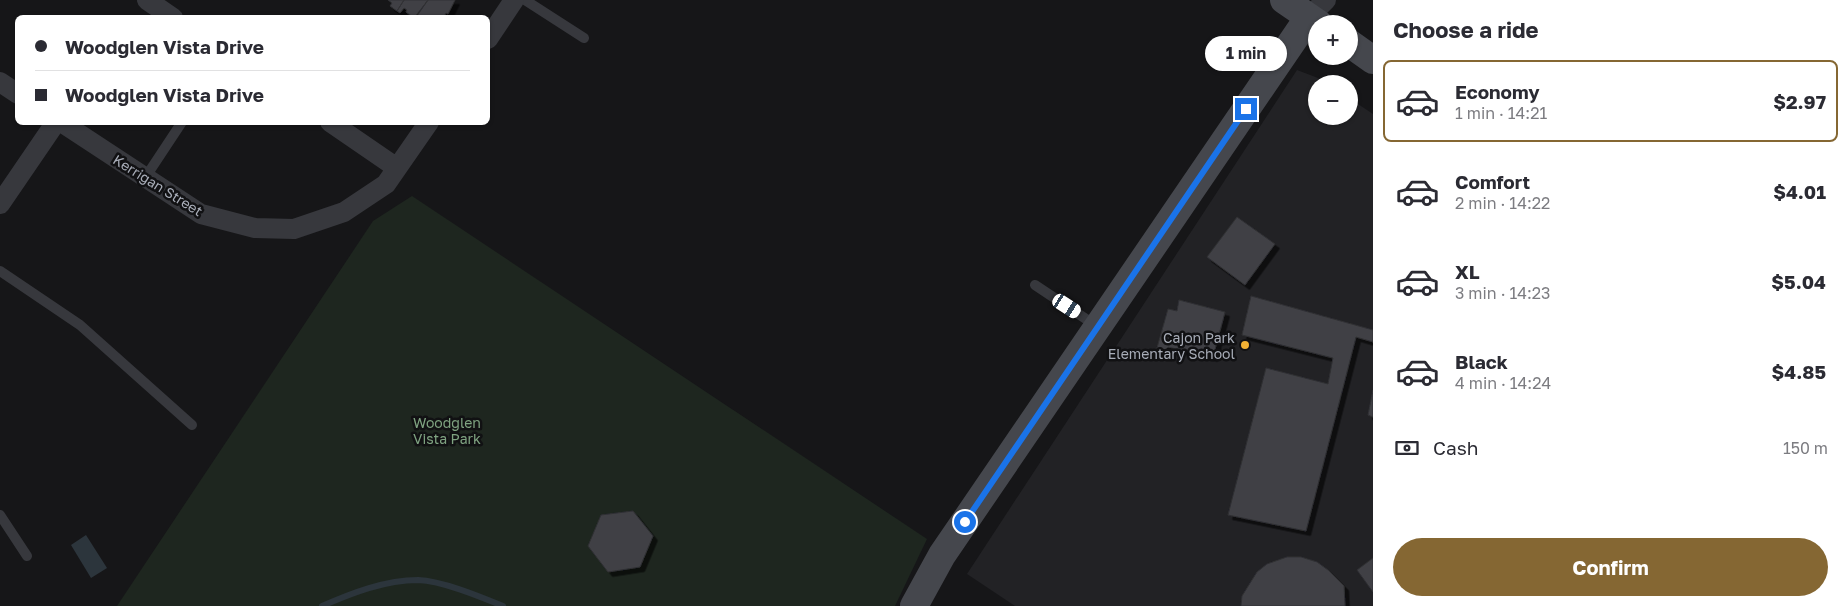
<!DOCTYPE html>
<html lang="en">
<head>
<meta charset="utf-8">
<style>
	:root { --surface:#fff; --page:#f7f7f7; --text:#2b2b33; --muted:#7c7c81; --line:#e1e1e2; --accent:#856733 }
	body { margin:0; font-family:"Golos Text",sans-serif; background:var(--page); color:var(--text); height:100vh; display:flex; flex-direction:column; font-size:19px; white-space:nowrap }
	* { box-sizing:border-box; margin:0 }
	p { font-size:16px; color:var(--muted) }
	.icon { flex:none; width:28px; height:28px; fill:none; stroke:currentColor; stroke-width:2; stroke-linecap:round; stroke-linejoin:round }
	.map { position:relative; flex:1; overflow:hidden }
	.drawer { display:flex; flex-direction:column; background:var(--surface); width:475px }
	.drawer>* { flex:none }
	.top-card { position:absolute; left:15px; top:15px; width:475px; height:110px; border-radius:8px; box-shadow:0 1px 4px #0004; display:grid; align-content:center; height:110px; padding:0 20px; background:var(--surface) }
	.buttons { position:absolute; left:1308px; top:15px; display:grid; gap:10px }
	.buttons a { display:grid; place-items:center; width:50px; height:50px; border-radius:50%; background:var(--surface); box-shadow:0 1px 4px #0004; font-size:25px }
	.end { position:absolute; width:22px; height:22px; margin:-11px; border:6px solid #1a73e8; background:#fff; box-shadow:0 0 0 2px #fff }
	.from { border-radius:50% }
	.bubble { position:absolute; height:35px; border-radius:18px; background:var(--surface); box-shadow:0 1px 4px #0004; font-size:16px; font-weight:700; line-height:35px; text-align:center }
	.car { position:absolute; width:15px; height:30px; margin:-15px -8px; border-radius:6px; box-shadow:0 0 4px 1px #0007; background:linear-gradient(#fff 24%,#345 0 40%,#fff 0 76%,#345 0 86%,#fff 0) }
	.top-card b { display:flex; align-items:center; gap:18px; height:48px; font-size:19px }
	.top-card b+b { border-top:1px solid var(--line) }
	.top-card i { width:12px; height:12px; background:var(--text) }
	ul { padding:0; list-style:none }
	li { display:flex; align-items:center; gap:15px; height:82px; margin:0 10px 8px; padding:0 10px; border:2px solid transparent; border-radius:8px }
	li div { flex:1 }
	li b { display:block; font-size:19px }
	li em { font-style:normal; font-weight:700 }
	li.active { border-color:var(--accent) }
	li>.icon { width:45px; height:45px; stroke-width:1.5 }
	h2 { padding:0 20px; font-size:22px; line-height:60px }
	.pay { display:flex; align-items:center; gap:12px; height:55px; padding:0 20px; font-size:19px }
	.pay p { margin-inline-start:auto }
	.cta { display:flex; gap:10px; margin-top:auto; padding:10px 20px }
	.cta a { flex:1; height:58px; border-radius:30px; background:var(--accent); color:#fff; font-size:20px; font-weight:700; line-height:58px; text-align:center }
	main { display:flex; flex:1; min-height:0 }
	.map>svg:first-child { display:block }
</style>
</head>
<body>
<main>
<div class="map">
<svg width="1373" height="606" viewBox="0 0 1373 606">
	<defs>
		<filter id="shadow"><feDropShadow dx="4.5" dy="4.5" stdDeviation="0" flood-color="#0009"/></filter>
	</defs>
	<rect width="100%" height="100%" fill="#161618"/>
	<path fill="#222225" d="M1297 70 1318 78 1327 84H1316V116H1349V98L1373 114V606H1015L967 574Z"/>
	<path fill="#1e261f" d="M412 196 927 539 895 606H117L373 221Z"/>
	<path fill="#2c353c" d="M86 535 107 568 91 578 71 545Z"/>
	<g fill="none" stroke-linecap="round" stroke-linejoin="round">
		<path stroke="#2c353c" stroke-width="6" d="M322 606C352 593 385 580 418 580 443 581 481 597 503 606"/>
	</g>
	<path fill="#404145" stroke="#303034" filter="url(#shadow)" d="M388 0H404L397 11 390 6 392 3Z
		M404 0H428L414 18 406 12 407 10 404 8 400 13 397 11Z
		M428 0H455L448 14 446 13 443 18H420V15L418 18 417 16Z
		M1237 217 1275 244 1245 285 1207 257Z
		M1251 296 1373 330V342L1356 337 1306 531 1228 515 1266 368 1328 384 1333 358 1242 335Z
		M1179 300 1225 312 1213 357 1168 347 1165 350 1157 348 1168 309 1177 311Z
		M1373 390V417L1368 415Z
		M633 511 653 536 640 567 608 572 588 546 601 515Z
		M1287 557H1301L1317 562 1328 570 1344 586 1345 606H1241L1242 596 1257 572 1267 564Z
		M1373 558V592L1357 570Z"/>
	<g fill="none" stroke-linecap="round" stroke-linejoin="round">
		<path stroke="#37383d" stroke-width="10" d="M525 0 584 38
			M145 178 182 122
			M0 271 80 325 192 425
			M1035 285 1098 327
			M0 515 27 556"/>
		<path stroke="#37383d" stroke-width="20" d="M147 0 173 18
			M1309 17 1326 0
			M488 39 514 0
			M0 82 18 94
			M61 122 201 214 255 228 294 229 344 212 386 184 429 122
			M330 122 397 168
			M0 204 56 122"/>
		<path stroke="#45474d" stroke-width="28" d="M1284 0 1319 24
			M1349 43 1373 60
			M914 606 942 555 1309 17"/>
	</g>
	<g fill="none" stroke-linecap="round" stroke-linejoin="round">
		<path stroke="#1a73e8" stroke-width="6" d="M965 522 1246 109"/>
	</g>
	<circle fill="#f2b134" stroke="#111113" stroke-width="2" cx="1245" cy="345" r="5"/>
	<g text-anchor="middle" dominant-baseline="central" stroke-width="5" stroke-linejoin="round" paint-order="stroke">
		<g font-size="14" fill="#a8adb8" stroke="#111113">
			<text transform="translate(158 185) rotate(32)">Kerrigan Street</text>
		</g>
		<g font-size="14" fill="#a8adb8" stroke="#111113" text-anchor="end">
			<text x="1235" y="337">Cajon Park<tspan x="1235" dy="16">Elementary School</tspan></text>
		</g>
		<g font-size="14" fill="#7fa381" stroke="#111113">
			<text x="447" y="422">Woodglen<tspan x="447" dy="16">Vista Park</tspan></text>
		</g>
	</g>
</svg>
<div class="buttons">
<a>+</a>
<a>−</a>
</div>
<i class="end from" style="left:965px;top:522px"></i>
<i class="end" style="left:1246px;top:109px"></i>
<div class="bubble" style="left:1205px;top:36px;width:82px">1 min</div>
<i class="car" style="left:1067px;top:306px;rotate:123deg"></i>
<div class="top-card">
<b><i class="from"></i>Woodglen Vista Drive</b>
<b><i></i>Woodglen Vista Drive</b>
</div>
</div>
<section class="drawer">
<h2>Choose a ride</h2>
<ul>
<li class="active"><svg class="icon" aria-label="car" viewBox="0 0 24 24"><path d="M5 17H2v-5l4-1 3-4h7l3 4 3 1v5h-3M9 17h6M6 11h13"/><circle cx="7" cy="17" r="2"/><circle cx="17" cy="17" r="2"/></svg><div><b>Economy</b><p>1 min · 14:21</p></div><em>$2.97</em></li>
<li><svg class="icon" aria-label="car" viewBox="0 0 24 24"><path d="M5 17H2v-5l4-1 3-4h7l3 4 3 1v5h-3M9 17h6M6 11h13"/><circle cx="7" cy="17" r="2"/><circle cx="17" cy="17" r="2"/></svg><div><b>Comfort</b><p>2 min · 14:22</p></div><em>$4.01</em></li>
<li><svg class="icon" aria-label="car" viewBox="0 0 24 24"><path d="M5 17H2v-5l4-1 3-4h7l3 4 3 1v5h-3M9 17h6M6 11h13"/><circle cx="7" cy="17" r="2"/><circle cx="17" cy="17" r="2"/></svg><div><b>XL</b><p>3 min · 14:23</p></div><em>$5.04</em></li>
<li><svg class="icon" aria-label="car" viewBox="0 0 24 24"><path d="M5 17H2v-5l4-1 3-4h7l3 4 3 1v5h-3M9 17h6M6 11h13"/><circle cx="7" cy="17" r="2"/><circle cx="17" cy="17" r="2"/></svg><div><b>Black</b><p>4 min · 14:24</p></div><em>$4.85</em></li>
</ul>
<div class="pay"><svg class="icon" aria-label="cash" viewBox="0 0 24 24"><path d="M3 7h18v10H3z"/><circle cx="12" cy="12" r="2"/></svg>Cash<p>150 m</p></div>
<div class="cta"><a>Confirm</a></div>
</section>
</main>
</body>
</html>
